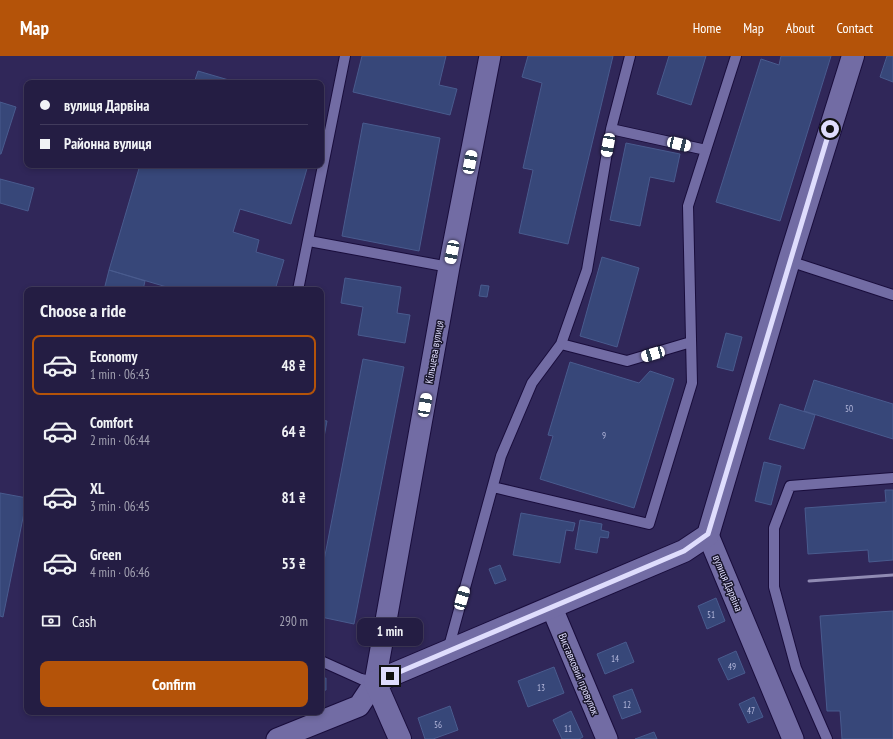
<!DOCTYPE html>
<html lang="en">
<head>
<meta charset="utf-8">
<style>
	:root { --surface:#241d43; --page:#302a4e; --text:#f1f3f6; --muted:#a3a2b2; --line:#413b5c; --accent:#b45309 }
	body { margin:0; font-family:"PT Sans Narrow",sans-serif; background:var(--page); color:var(--text); height:100vh; display:flex; flex-direction:column; font-size:15px; white-space:nowrap }
	* { box-sizing:border-box; margin:0 }
	p { font-size:13px; color:var(--muted) }
	.icon { flex:none; width:22px; height:22px; fill:none; stroke:currentColor; stroke-width:2; stroke-linecap:round; stroke-linejoin:round }
	.map { position:relative; flex:1; overflow:hidden }
	.details { position:absolute; left:24px; top:231px; width:300px; height:428px; display:flex; flex-direction:column; background:var(--surface); border-radius:8px; box-shadow:0 2px 6px #0003,0 0 0 1px var(--line) }
	.details>* { flex:none }
	.guide { position:absolute; left:24px; top:24px; width:300px; height:88px; border-radius:8px; box-shadow:0 2px 6px #0003,0 0 0 1px var(--line); display:grid; align-content:center; height:88px; padding:0 16px; background:var(--surface) }
	.end { position:absolute; width:18px; height:18px; margin:-9px; border:5px solid #dfddfd; background:#111; box-shadow:0 0 0 2px #111 }
	.from { border-radius:50% }
	.bubble { position:absolute; height:28px; border-radius:8px; background:var(--surface); box-shadow:0 2px 6px #0003,0 0 0 1px var(--line); font-size:13px; font-weight:700; line-height:28px; text-align:center }
	.car { position:absolute; width:12px; height:24px; margin:-12px -6px; border-radius:5px; box-shadow:0 0 3px 1px #0007; background:linear-gradient(#fff 24%,#345 0 40%,#fff 0 76%,#345 0 86%,#fff 0) }
	.guide b { display:flex; align-items:center; gap:14px; height:38px; font-size:15px }
	.guide b+b { border-top:1px solid var(--line) }
	.guide i { width:10px; height:10px; background:var(--text) }
	ul { padding:0; list-style:none }
	li { display:flex; align-items:center; gap:12px; height:60px; margin:0 8px 6px; padding:0 8px; border:2px solid transparent; border-radius:8px }
	li div { flex:1 }
	li b { display:block; font-size:15px }
	li em { font-style:normal; font-weight:700 }
	li.current { border-color:var(--accent) }
	li>.icon { width:36px; height:36px; stroke-width:1.5 }
	h2 { padding:0 16px; font-size:18px; line-height:48px }
	.pay { display:flex; align-items:center; gap:10px; height:44px; padding:0 16px; font-size:15px }
	.pay p { margin-inline-start:auto }
	.cta { display:flex; gap:8px; margin-top:auto; padding:8px 16px }
	.cta a { flex:1; height:46px; border-radius:8px; background:var(--accent); color:#fff; font-size:16px; font-weight:700; line-height:46px; text-align:center }
	header { display:flex; align-items:center; gap:24px; box-sizing:border-box; height:56px; padding:0 20px; background:var(--accent); color:#fff }
	header strong { font-size:19px }
	nav { display:flex; gap:22px; margin-inline-start:auto; font-size:14px }
	.map>svg:first-child { display:block }
</style>
</head>
<body>
<header>
<strong>Map</strong>
<nav><a>Home</a><a>Map</a><a>About</a><a>Contact</a></nav>
</header>
<div class="map">
<svg width="893" height="683" viewBox="0 0 893 683">
	<rect width="100%" height="100%" fill="#302759"/>
	<path fill="#374779" stroke="#495b8e" d="M362 0H446L439 29 457 33 450 59 353 36Z
		M528 0H613L568 188 519 177 533 114 523 112 542 27 522 21Z
		M669 0H706L691 49 657 38Z
		M781 0H831L780 165 716 146 761 3 779 9Z
		M887 0H893V26L880 21Z
		M198 15 239 27H194Z
		M0 46 16 51 1 98H0Z
		M363 67 440 82 419 195 342 180Z
		M626 87 680 98 674 126 650 121 640 170 610 164Z
		M140 109H308L291 168 240 153 233 176 259 184 256 196 284 204 275 234H177L109 214Z
		M0 123 34 132 28 155 0 147Z
		M602 201 639 212 617 291 580 280Z
		M109 214 145 225 143 234H104Z
		M345 222 401 231 397 257 410 259 405 287 358 279 363 251 341 247Z
		M481 229 489 230 487 241 479 240Z
		M726 277 742 281 733 315 717 311Z
		M363 303 404 311 354 568 321 561V520Z
		M570 306 639 327 650 315 674 323 634 452 540 423 553 380 548 379Z
		M814 324 893 348V383L804 355Z
		M780 348 815 359 804 393 769 383Z
		M321 364 327 365 321 397Z
		M764 406 781 410 771 449 755 445Z
		M885 434H893V504L869 506 868 494 808 498 805 452 886 446Z
		M0 437 27 442 3 561 0 560Z
		M521 457 575 467 573 475 566 474 560 507 513 499Z
		M580 464 602 468 601 474 609 476 608 482 600 481 597 497 575 493Z
		M500 509 506 524 495 528 489 513Z
		M716 542 725 565 707 573 698 550Z
		M893 555V683H842L840 655H827L820 560Z
		M626 586 634 606 605 618 597 598Z
		M736 595 745 617 728 624 718 603Z
		M554 611 564 637 528 651 518 625Z
		M326 622V634L321 635V623Z
		M632 633 641 656 622 663 613 640Z
		M754 641 763 661 748 667 739 648Z
		M450 650 458 674 433 683H425L418 662Z
		M571 655 583 681 579 683H562L553 664Z
		M654 676 657 683H635Z"/>
	<g fill="none" stroke-linecap="round" stroke-linejoin="round">
		<defs>
			<path id="lane" d="M611 73 706 94
				M309 185 449 211
				M789 205 893 239
				M298 234 345 0
				M561 288 627 305 691 286
				M493 431 649 468 692 327 688 150 736 0
				M448 594 501 400 532 327 561 288 587 214 611 73 630 0
				M321 605 361 623 375 626
				M827 683 796 612 774 531V472L790 430 893 422"/>
			<path id="street" d="M708 479 793 683
				M552 552 607 683
				M277 683 359 650 375 626 449 211 490 0"/>
			<path id="secondary" d="M400 683 375 626 684 495 708 479 789 205 853 0"/>
		</defs>
		<use href="#lane" stroke="#190d3c" stroke-width="12"/>
		<use href="#street" stroke="#190d3c" stroke-width="23"/>
		<use href="#secondary" stroke="#190d3c" stroke-width="24"/>
		<use href="#lane" stroke="#726ca4" stroke-width="10"/>
		<use href="#street" stroke="#726ca4" stroke-width="21"/>
		<use href="#secondary" stroke="#726ca4" stroke-width="22"/>
		<path stroke="#908bb3" stroke-width="3" d="M809 525 893 519"/>
	</g>
	<g fill="none" stroke-linecap="round" stroke-linejoin="round">
		<path stroke="#dfddfd" stroke-width="5" d="M390 620 684 495 708 478 830 73"/>
	</g>
	<g text-anchor="middle" dominant-baseline="central" stroke-width="3" stroke-linejoin="round" paint-order="stroke">
		<g font-size="9" fill="#b5b8dc">
			<text x="849" y="352">50</text>
			<text x="604" y="379">9</text>
			<text x="711" y="558">51</text>
			<text x="615" y="602">14</text>
			<text x="732" y="610">49</text>
			<text x="541" y="631">13</text>
			<text x="627" y="648">12</text>
			<text x="751" y="654">47</text>
			<text x="438" y="668">56</text>
			<text x="568" y="672">11</text>
		</g>
		<g font-size="11" fill="#dfddfd" stroke="#18152b">
			<text transform="translate(434 296) rotate(-80)">Кільцева вулиця</text>
			<text transform="translate(728 527) rotate(67)">вулиця Дарвіна</text>
			<text transform="translate(579 618) rotate(67)">Виставковий провулок</text>
		</g>
	</g>
</svg>
<i class="end from" style="left:830px;top:73px"></i>
<i class="end" style="left:390px;top:620px"></i>
<div class="bubble" style="left:357px;top:562px;width:66px">1 min</div>
<i class="car" style="left:679px;top:88px;rotate:103deg"></i>
<i class="car" style="left:608px;top:89px;rotate:190deg"></i>
<i class="car" style="left:470px;top:106px;rotate:11deg"></i>
<i class="car" style="left:452px;top:196px;rotate:191deg"></i>
<i class="car" style="left:653px;top:298px;rotate:254deg"></i>
<i class="car" style="left:425px;top:349px;rotate:10deg"></i>
<i class="car" style="left:462px;top:542px;rotate:16deg"></i>
<div class="guide">
<b><i class="from"></i>вулиця Дарвіна</b>
<b><i></i>Районна вулиця</b>
</div>
<section class="details">
<h2>Choose a ride</h2>
<ul>
<li class="current"><svg class="icon" aria-label="car" viewBox="0 0 24 24"><path d="M5 17H2v-5l4-1 3-4h7l3 4 3 1v5h-3M9 17h6M6 11h13"/><circle cx="7" cy="17" r="2"/><circle cx="17" cy="17" r="2"/></svg><div><b>Economy</b><p>1 min · 06:43</p></div><em>48 ₴</em></li>
<li><svg class="icon" aria-label="car" viewBox="0 0 24 24"><path d="M5 17H2v-5l4-1 3-4h7l3 4 3 1v5h-3M9 17h6M6 11h13"/><circle cx="7" cy="17" r="2"/><circle cx="17" cy="17" r="2"/></svg><div><b>Comfort</b><p>2 min · 06:44</p></div><em>64 ₴</em></li>
<li><svg class="icon" aria-label="car" viewBox="0 0 24 24"><path d="M5 17H2v-5l4-1 3-4h7l3 4 3 1v5h-3M9 17h6M6 11h13"/><circle cx="7" cy="17" r="2"/><circle cx="17" cy="17" r="2"/></svg><div><b>XL</b><p>3 min · 06:45</p></div><em>81 ₴</em></li>
<li><svg class="icon" aria-label="car" viewBox="0 0 24 24"><path d="M5 17H2v-5l4-1 3-4h7l3 4 3 1v5h-3M9 17h6M6 11h13"/><circle cx="7" cy="17" r="2"/><circle cx="17" cy="17" r="2"/></svg><div><b>Green</b><p>4 min · 06:46</p></div><em>53 ₴</em></li>
</ul>
<div class="pay"><svg class="icon" aria-label="cash" viewBox="0 0 24 24"><path d="M3 7h18v10H3z"/><circle cx="12" cy="12" r="2"/></svg>Cash<p>290 m</p></div>
<div class="cta"><a>Confirm</a></div>
</section>
</div>
</body>
</html>
